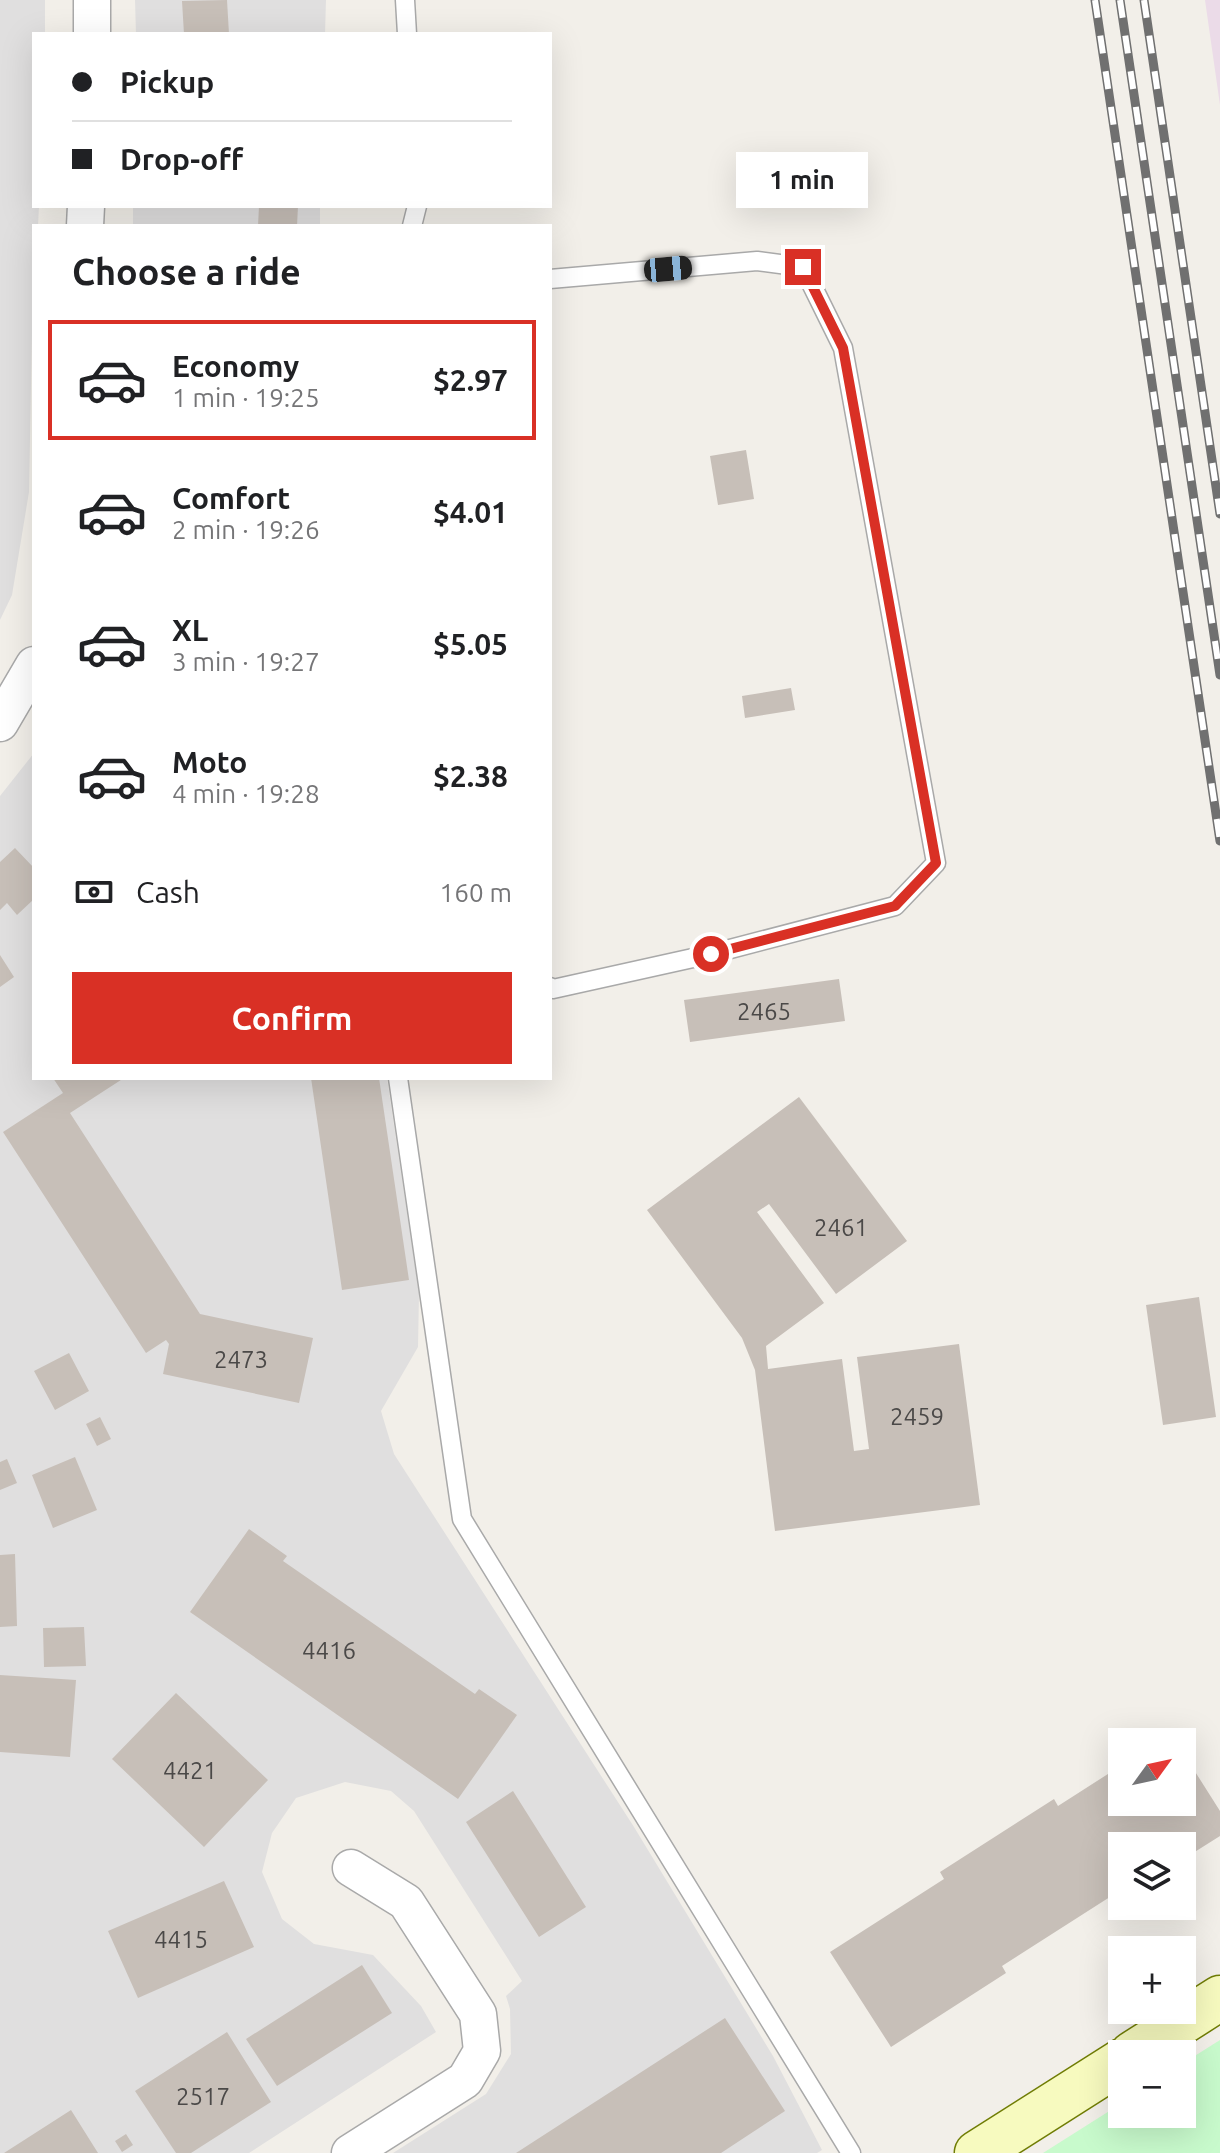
<!DOCTYPE html>
<html lang="en">
<head>
<meta charset="utf-8">
<style>
	:root { --surface:#fff; --page:#f2f2f2; --text:#202124; --muted:#757577; --line:#e0e0e0; --accent:#d93025 }
	body { margin:0; font-family:Ubuntu,sans-serif; background:var(--page); color:var(--text); height:100vh; display:flex; flex-direction:column; font-size:30px; white-space:nowrap }
	* { box-sizing:border-box; margin:0 }
	p { font-size:26px; color:var(--muted) }
	.icon { flex:none; width:44px; height:44px; fill:none; stroke:currentColor; stroke-width:2; stroke-linecap:round; stroke-linejoin:round }
	.map { position:relative; flex:1; overflow:hidden }
	.side { position:absolute; left:32px; top:224px; width:520px; height:856px; display:flex; flex-direction:column; background:var(--surface); border-radius:0px; box-shadow:0 8px 32px #0002 }
	.side>* { flex:none }
	.top-card { position:absolute; left:32px; top:32px; width:520px; height:176px; border-radius:0px; box-shadow:0 8px 32px #0002; display:grid; align-content:center; height:176px; padding:0 40px; background:var(--surface) }
	.needle { width:52px; rotate:57deg }
	.buttons { position:absolute; left:1108px; top:1728px; display:grid; gap:16px }
	.buttons a { display:grid; place-items:center; width:88px; height:88px; border-radius:0px; background:var(--surface); box-shadow:0 8px 32px #0002; font-size:40px }
	.end { position:absolute; width:36px; height:36px; margin:-18px; border:10px solid #d93025; background:#fff; box-shadow:0 0 0 4px #fff }
	.from { border-radius:50% }
	.bubble { position:absolute; height:56px; border-radius:0px; background:var(--surface); box-shadow:0 8px 32px #0002; font-size:26px; font-weight:700; line-height:56px; text-align:center }
	.car { position:absolute; width:24px; height:48px; margin:-24px -12px; border-radius:10px; box-shadow:0 0 6px 2px #0007; background:linear-gradient(#222 24%,#8ab4d8 0 40%,#222 0 76%,#8ab4d8 0 86%,#222 0) }
	.top-card b { display:flex; align-items:center; gap:28px; height:76px; font-size:30px }
	.top-card b+b { border-top:2px solid var(--line) }
	.top-card i { width:20px; height:20px; background:var(--text) }
	ul { padding:0; list-style:none }
	li { display:flex; align-items:center; gap:24px; height:120px; margin:0 16px 12px; padding:0 24px; border:4px solid transparent; border-radius:0px }
	li div { flex:1 }
	li b { display:block; font-size:30px }
	li em { font-style:normal; font-weight:700 }
	li.on { border-color:var(--accent) }
	li>.icon { width:72px; height:72px; stroke-width:1.5 }
	h2 { padding:0 40px; font-size:36px; line-height:96px }
	.pay { display:flex; align-items:center; gap:20px; height:88px; padding:0 40px; font-size:30px }
	.pay p { margin-inline-start:auto }
	.button { display:flex; gap:16px; margin-top:auto; padding:16px 40px }
	.button a { flex:1; height:92px; border-radius:0px; background:var(--accent); color:#fff; font-size:32px; font-weight:700; line-height:92px; text-align:center }
	.map>svg:first-child { display:block }
</style>
</head>
<body>
<div class="map">
<svg width="1220" height="2153" viewBox="0 0 1220 2153">
	<rect width="100%" height="100%" fill="#f2efe9"/>
	<path fill="#e0dfdf" d="M0 0H45V34H34V206H39L38 226H34L29 492 12 595 0 620Z
		M135 0H326L325 34H136Z
		M133 206H320V226H133Z
		M34 753V1078H387L419 1294 418 1347 381 1411 394 1454 634 1827 773 2056 822 2150 817 2153H393L486 2094 511 2054 510 2009 506 1996 522 1981 414 1811 391 1791 345 1782 296 1798 272 1833 262 1872 282 1919 314 1944 373 1955 421 2006 436 2032 249 2153H0V796Z"/>
	<path fill="#ebdbe8" d="M1205 0H1220V105Z"/>
	<path fill="#c8facc" d="M1220 2040V2153H1043L1122 2103V2114H1182V2064Z"/>
	<path fill="#c7bfb8" d="M227 0 229 34H184L182 1Z
		M259 206H298L297 226H258Z
		M746 450 754 499 718 505 710 456Z
		M791 688 795 710 745 718 742 696Z
		M15 848 34 868V899L17 915 7 903 0 910V862Z
		M0 955 14 977 0 987Z
		M839 979 845 1021 690 1042 684 1000Z
		M53 1078H124L70 1113 200 1314 313 1338 299 1403 163 1374 169 1344 166 1340 146 1353 3 1132 63 1093Z
		M311 1078H379L409 1280 342 1290Z
		M799 1097 907 1241 836 1294 769 1204 757 1212 824 1303 766 1346 768 1369 842 1359 854 1451 869 1449 857 1357 959 1344 980 1505 775 1531 755 1370 742 1338 647 1210Z
		M1199 1297 1216 1417 1163 1425 1146 1305Z
		M69 1353 89 1391 55 1410 34 1371Z
		M100 1417 111 1439 97 1446 86 1424Z
		M75 1457 97 1510 53 1528 32 1475Z
		M7 1459 17 1483 0 1490V1462Z
		M249 1529 287 1556 283 1561 475 1694 479 1689 517 1715 458 1799 190 1612Z
		M15 1554 17 1626 0 1627V1555Z
		M84 1627 86 1666 44 1667 43 1628Z
		M0 1675 76 1680 70 1757 0 1752Z
		M176 1693 268 1780 204 1847 112 1759Z
		M1171 1734 1176 1742H1157Z
		M1182 1751 1220 1811V1836L1182 1860V1846H1122V1899L1117 1902 1113 1895 1002 1966 1006 1973 891 2047 830 1952 944 1879 940 1872 1054 1799 1058 1806 1122 1765V1802H1182Z
		M513 1791 586 1907 539 1937 466 1822Z
		M224 1881 254 1947 138 1998 108 1931Z
		M362 1965 392 2013 277 2086 246 2039Z
		M725 2018 785 2111 721 2153H516Z
		M227 2032 271 2102 191 2153H176L135 2091Z
		M71 2110 98 2153H4Z
		M126 2134 133 2145 122 2152 115 2141Z"/>
	<g fill="none" stroke-linecap="round" stroke-linejoin="round">
		<defs>
			<path id="lane" d="M405 0 407 34
				M412 226 417 206
				M550 279 757 261 803 267 843 348 936 863 895 906 711 954 553 989 550 987
				M398 1078 462 1519 851 2153"/>
			<path id="street" d="M92 34V0
				M85 226 86 206
				M0 723 34 665
				M350 2153 465 2080 482 2051 478 2014 406 1902 351 1868"/>
			<path id="secondary" d="M1132 2054 1220 1998
				M977 2153 1122 2061"/>
		</defs>
		<use href="#lane" stroke="#a9a9a9" stroke-width="21"/>
		<use href="#street" stroke="#a9a9a9" stroke-width="39"/>
		<use href="#secondary" stroke="#707d05" stroke-width="47"/>
		<use href="#lane" stroke="#fff" stroke-width="18"/>
		<use href="#street" stroke="#fff" stroke-width="36"/>
		<use href="#secondary" stroke="#f7fabf" stroke-width="44"/>
		<defs>
			<path id="rail" d="M1095 0 1220 841
				M1120 0 1220 675
				M1144 0 1220 514"/>
		</defs>
		<use href="#rail" stroke="#707070" stroke-width="9"/>
		<use href="#rail" stroke="#fff" stroke-width="6" stroke-dasharray="18" stroke-linecap="butt"/>
	</g>
	<g fill="none" stroke-linecap="round" stroke-linejoin="round">
		<path stroke="#d93025" stroke-width="10" d="M711 954 895 906 936 863 843 348 803 267"/>
	</g>
	<g text-anchor="middle" dominant-baseline="central" stroke-width="8" stroke-linejoin="round" paint-order="stroke">
		<g font-size="24" fill="#4b4948">
			<text x="764" y="1011">2465</text>
			<text x="841" y="1227">2461</text>
			<text x="241" y="1359">2473</text>
			<text x="917" y="1416">2459</text>
			<text x="329" y="1650">4416</text>
			<text x="190" y="1770">4421</text>
			<text x="181" y="1939">4415</text>
			<text x="203" y="2096">2517</text>
		</g>
	</g>
</svg>
<div class="buttons">
<a><svg class="needle" viewBox="-14 -14 28 28"><path d="M0-13l5 13h-10z" fill="#e53935"/><path d="M0 13l5-13h-10z" fill="#757577"/></svg></a>
<a><svg class="icon" aria-label="layers" viewBox="0 0 24 24"><path d="M12 4l9 5-9 5-9-5zM3 14l9 5 9-5"/></svg></a>
<a>+</a>
<a>−</a>
</div>
<i class="end from" style="left:711px;top:954px"></i>
<i class="end" style="left:803px;top:267px"></i>
<div class="bubble" style="left:736px;top:152px;width:132px">1 min</div>
<i class="car" style="left:668px;top:269px;rotate:85deg"></i>
<div class="top-card">
<b><i class="from"></i>Pickup</b>
<b><i></i>Drop-off</b>
</div>
<section class="side">
<h2>Choose a ride</h2>
<ul>
<li class="on"><svg class="icon" aria-label="car" viewBox="0 0 24 24"><path d="M5 17H2v-5l4-1 3-4h7l3 4 3 1v5h-3M9 17h6M6 11h13"/><circle cx="7" cy="17" r="2"/><circle cx="17" cy="17" r="2"/></svg><div><b>Economy</b><p>1 min · 19:25</p></div><em>$2.97</em></li>
<li><svg class="icon" aria-label="car" viewBox="0 0 24 24"><path d="M5 17H2v-5l4-1 3-4h7l3 4 3 1v5h-3M9 17h6M6 11h13"/><circle cx="7" cy="17" r="2"/><circle cx="17" cy="17" r="2"/></svg><div><b>Comfort</b><p>2 min · 19:26</p></div><em>$4.01</em></li>
<li><svg class="icon" aria-label="car" viewBox="0 0 24 24"><path d="M5 17H2v-5l4-1 3-4h7l3 4 3 1v5h-3M9 17h6M6 11h13"/><circle cx="7" cy="17" r="2"/><circle cx="17" cy="17" r="2"/></svg><div><b>XL</b><p>3 min · 19:27</p></div><em>$5.05</em></li>
<li><svg class="icon" aria-label="car" viewBox="0 0 24 24"><path d="M5 17H2v-5l4-1 3-4h7l3 4 3 1v5h-3M9 17h6M6 11h13"/><circle cx="7" cy="17" r="2"/><circle cx="17" cy="17" r="2"/></svg><div><b>Moto</b><p>4 min · 19:28</p></div><em>$2.38</em></li>
</ul>
<div class="pay"><svg class="icon" aria-label="cash" viewBox="0 0 24 24"><path d="M3 7h18v10H3z"/><circle cx="12" cy="12" r="2"/></svg>Cash<p>160 m</p></div>
<div class="button"><a>Confirm</a></div>
</section>
</div>
</body>
</html>
